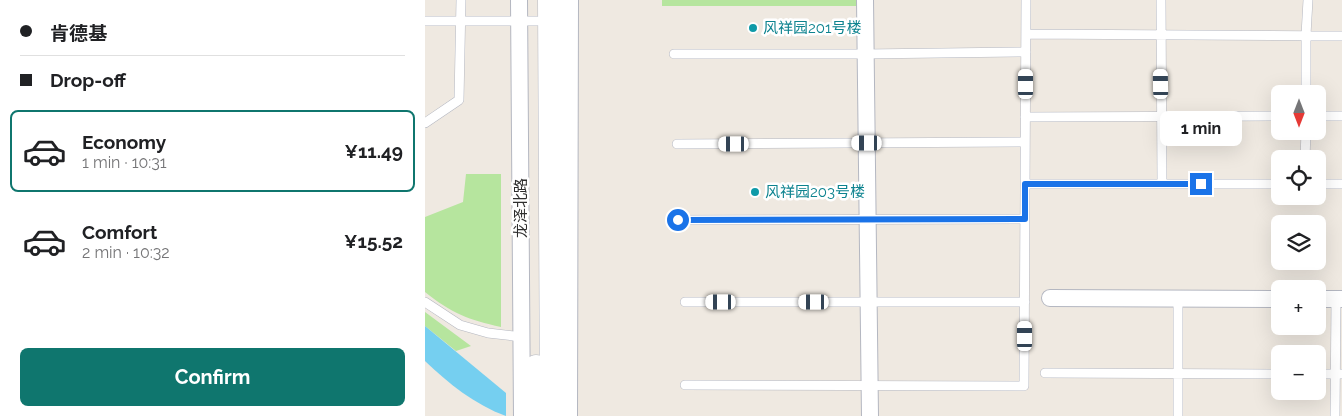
<!DOCTYPE html>
<html lang="en">
<head>
<meta charset="utf-8">
<style>
	:root { --surface:#fff; --page:#f2f2f2; --text:#202124; --muted:#757577; --line:#e0e0e0; --accent:#0f766e }
	body { margin:0; font-family:Raleway,"Noto Sans SC",sans-serif; background:var(--page); color:var(--text); height:100vh; display:flex; flex-direction:column; font-size:19px; white-space:nowrap }
	* { box-sizing:border-box; margin:0 }
	p { font-size:16px; color:var(--muted) }
	.icon { flex:none; width:28px; height:28px; fill:none; stroke:currentColor; stroke-width:2; stroke-linecap:round; stroke-linejoin:round }
	.map { position:relative; flex:1; overflow:hidden }
	.sheet { display:flex; flex-direction:column; background:var(--surface); width:425px }
	.sheet>* { flex:none }
	.top-card { display:grid; align-content:center; height:110px; padding:0 20px; background:var(--surface) }
	.needle { width:32px; rotate:180deg }
	.tools { position:absolute; left:846px; top:85px; display:grid; gap:10px }
	.tools a { display:grid; place-items:center; width:55px; height:55px; border-radius:8px; background:var(--surface); box-shadow:0 5px 20px #0002; font-size:25px }
	.end { position:absolute; width:22px; height:22px; margin:-11px; border:6px solid #1a73e8; background:#fff; box-shadow:0 0 0 2px #fff }
	.from { border-radius:50% }
	.bubble { position:absolute; height:35px; border-radius:8px; background:var(--surface); box-shadow:0 5px 20px #0002; font-size:16px; font-weight:700; line-height:35px; text-align:center }
	.car { position:absolute; width:15px; height:30px; margin:-15px -8px; border-radius:6px; box-shadow:0 0 4px 1px #0007; background:linear-gradient(#fff 24%,#345 0 40%,#fff 0 76%,#345 0 86%,#fff 0) }
	.top-card b { display:flex; align-items:center; gap:18px; height:48px; font-size:19px }
	.top-card b+b { border-top:1px solid var(--line) }
	.top-card i { width:12px; height:12px; background:var(--text) }
	ul { padding:0; list-style:none }
	li { display:flex; align-items:center; gap:15px; height:82px; margin:0 10px 8px; padding:0 10px; border:2px solid transparent; border-radius:8px }
	li div { flex:1 }
	li b { display:block; font-size:19px }
	li em { font-style:normal; font-weight:700 }
	li.selected { border-color:var(--accent) }
	li>.icon { width:45px; height:45px; stroke-width:1.5 }
	.button { display:flex; gap:10px; margin-top:auto; padding:10px 20px }
	.button a { flex:1; height:58px; border-radius:8px; background:var(--accent); color:#fff; font-size:20px; font-weight:700; line-height:58px; text-align:center }
	main { display:flex; flex:1; min-height:0 }
	.map>svg:first-child { display:block }
</style>
</head>
<body>
<main>
<section class="sheet">
<div class="top-card">
<b><i class="from"></i>肯德基</b>
<b><i></i>Drop-off</b>
</div>
<ul>
<li class="selected"><svg class="icon" aria-label="car" viewBox="0 0 24 24"><path d="M5 17H2v-5l4-1 3-4h7l3 4 3 1v5h-3M9 17h6M6 11h13"/><circle cx="7" cy="17" r="2"/><circle cx="17" cy="17" r="2"/></svg><div><b>Economy</b><p>1 min · 10:31</p></div><em>¥11.49</em></li>
<li><svg class="icon" aria-label="car" viewBox="0 0 24 24"><path d="M5 17H2v-5l4-1 3-4h7l3 4 3 1v5h-3M9 17h6M6 11h13"/><circle cx="7" cy="17" r="2"/><circle cx="17" cy="17" r="2"/></svg><div><b>Comfort</b><p>2 min · 10:32</p></div><em>¥15.52</em></li>
</ul>
<div class="button"><a>Confirm</a></div>
</section>
<div class="map">
<svg width="917" height="416" viewBox="0 0 917 416">
	<rect width="100%" height="100%" fill="#efe9e1"/>
	<path fill="#b6e59e" d="M237 0H432V6H237Z
		M41 174H76V327C44 320 26 313 0 292V217L38 202Z
		M0 312 46 346 31 351 0 326Z"/>
	<path fill="#75cff0" d="M0 326 81 393V416C50 405 23 383 0 361Z"/>
	<g fill="none" stroke-linecap="round" stroke-linejoin="round">
		<defs>
			<path id="lane" d="M736 0 737 183
				M0 21H112
				M601 34 917 36
				M249 54H440L601 52
				M881 94V35L883 0
				M892 116H917
				M600 117 855 116
				M0 123 34 100 36 0
				M252 144 600 142
				M880 159 881 131
				M600 184H855
				M892 184H917
				M253 220 600 219
				M0 302 35 325 63 333 97 337
				M260 302H600
				M620 373 855 374
				M892 374H917
				M260 385 599 386 601 0
				M753 416V298
				M910 416 911 299"/>
			<path id="street" d="M94 0 97 416
				M440 0 445 416
				M625 298 855 299
				M892 299H917
				M144 416 145 0"/>
			<path id="secondary" d="M125 0 127 416
				M111 416V367"/>
		</defs>
		<use href="#lane" stroke="#b4b7c1" stroke-width="10"/>
		<use href="#street" stroke="#b4b7c1" stroke-width="18"/>
		<use href="#secondary" stroke="#b4b7c1" stroke-width="25"/>
		<use href="#lane" stroke="#fff" stroke-width="9"/>
		<use href="#street" stroke="#fff" stroke-width="16"/>
		<use href="#secondary" stroke="#fff" stroke-width="24"/>
	</g>
	<g fill="none" stroke-linecap="round" stroke-linejoin="round">
		<path stroke="#1a73e8" stroke-width="6" d="M253 220 600 219V184H776"/>
	</g>
	<g fill="#0f9aa8" stroke="#fff" stroke-width="2">
		<circle cx="328" cy="28" r="5"/>
		<circle cx="330" cy="192" r="5"/>
	</g>
	<g text-anchor="middle" dominant-baseline="central" stroke-width="5" stroke-linejoin="round" paint-order="stroke">
		<g font-size="15" fill="#0d838f" stroke="#fff" text-anchor="start">
			<text x="338" y="28">风祥园201号楼</text>
			<text x="340" y="192">风祥园203号楼</text>
		</g>
		<g font-size="15" fill="#2e2e2e" stroke="#fff">
			<text transform="translate(96 208) rotate(-90)">龙泽北路</text>
		</g>
	</g>
</svg>
<div class="tools">
<a><svg class="needle" viewBox="-14 -14 28 28"><path d="M0-13l5 13h-10z" fill="#e53935"/><path d="M0 13l5-13h-10z" fill="#757577"/></svg></a>
<a><svg class="icon" aria-label="locate" viewBox="0 0 24 24"><circle cx="12" cy="12" r="6"/><path d="M12 2v4M12 18v4M2 12h4M18 12h4"/></svg></a>
<a><svg class="icon" aria-label="layers" viewBox="0 0 24 24"><path d="M12 4l9 5-9 5-9-5zM3 14l9 5 9-5"/></svg></a>
<a>+</a>
<a>−</a>
</div>
<i class="end from" style="left:253px;top:220px"></i>
<i class="end" style="left:776px;top:184px"></i>
<div class="bubble" style="left:735px;top:111px;width:82px">1 min</div>
<i class="car" style="left:601px;top:84px;rotate:0deg"></i>
<i class="car" style="left:736px;top:84px;rotate:359deg"></i>
<i class="car" style="left:442px;top:143px;rotate:270deg"></i>
<i class="car" style="left:309px;top:144px;rotate:270deg"></i>
<i class="car" style="left:296px;top:302px;rotate:270deg"></i>
<i class="car" style="left:389px;top:302px;rotate:270deg"></i>
<i class="car" style="left:600px;top:336px;rotate:0deg"></i>
</div>
</main>
</body>
</html>
